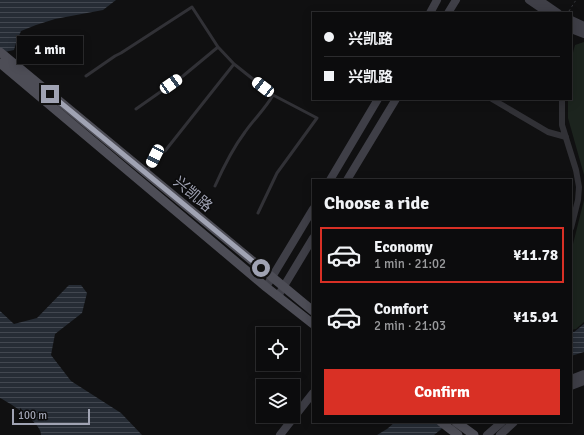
<!DOCTYPE html>
<html lang="en">
<head>
<meta charset="utf-8">
<style>
	:root { --surface:#0c0c0d; --page:#151516; --text:#f1f3f6; --muted:#9a9b9d; --line:#2c2c2e; --accent:#d93025 }
	body { margin:0; font-family:Signika,"Noto Sans SC",sans-serif; background:var(--page); color:var(--text); height:100vh; display:flex; flex-direction:column; font-size:15px; white-space:nowrap }
	* { box-sizing:border-box; margin:0 }
	p { font-size:13px; color:var(--muted) }
	.icon { flex:none; width:22px; height:22px; fill:none; stroke:currentColor; stroke-width:2; stroke-linecap:round; stroke-linejoin:round }
	.map { position:relative; flex:1; overflow:hidden }
	.panel { position:absolute; left:312px; top:179px; width:260px; height:244px; display:flex; flex-direction:column; background:var(--surface); border-radius:0px; box-shadow:0 2px 10px #0003,0 0 0 1px var(--line) }
	.panel>* { flex:none }
	.guide { position:absolute; left:312px; top:12px; width:260px; height:88px; border-radius:0px; box-shadow:0 2px 10px #0003,0 0 0 1px var(--line); display:grid; align-content:center; height:88px; padding:0 12px; background:var(--surface) }
	.tools { position:absolute; left:256px; top:327px; display:grid; gap:8px }
	.tools a { display:grid; place-items:center; width:44px; height:44px; border-radius:0px; background:var(--surface); box-shadow:0 2px 10px #0003,0 0 0 1px var(--line); font-size:20px }
	.scale { position:absolute; left:12px; bottom:10px; width:78px; box-sizing:border-box; padding-left:4px; border:2px solid #a0a3b3; border-top:0; font-size:11px; line-height:14px; white-space:nowrap; color:#a0a3b3; -webkit-text-stroke:3px #0b0b0c; paint-order:stroke }
	.end { position:absolute; width:18px; height:18px; margin:-9px; border:5px solid #a0a3b3; background:#111; box-shadow:0 0 0 2px #111 }
	.from { border-radius:50% }
	.bubble { position:absolute; height:28px; border-radius:0px; background:var(--surface); box-shadow:0 2px 10px #0003,0 0 0 1px var(--line); font-size:13px; font-weight:700; line-height:28px; text-align:center }
	.car { position:absolute; width:12px; height:24px; margin:-12px -6px; border-radius:5px; box-shadow:0 0 3px 1px #0007; background:linear-gradient(#fff 24%,#345 0 40%,#fff 0 76%,#345 0 86%,#fff 0) }
	.guide b { display:flex; align-items:center; gap:14px; height:38px; font-size:15px }
	.guide b+b { border-top:1px solid var(--line) }
	.guide i { width:10px; height:10px; background:var(--text) }
	ul { padding:0; list-style:none }
	li { display:flex; align-items:center; gap:12px; height:56px; margin:0 8px 6px; padding:0 4px; border:2px solid transparent; border-radius:0px }
	li div { flex:1 }
	li b { display:block; font-size:15px }
	li em { font-style:normal; font-weight:700 }
	li.on { border-color:var(--accent) }
	li>.icon { width:36px; height:36px; stroke-width:1.5 }
	h2 { padding:0 12px; font-size:18px; line-height:48px }
	.action { display:flex; gap:8px; margin-top:auto; padding:8px 12px }
	.action a { flex:1; height:46px; border-radius:0px; background:var(--accent); color:#fff; font-size:16px; font-weight:700; line-height:46px; text-align:center }
	.map>svg:first-child { display:block }
</style>
</head>
<body>
<div class="map">
<svg width="584" height="435" viewBox="0 0 584 435">
	<defs>
		<pattern id="water-rules" width="6" height="5" patternUnits="userSpaceOnUse"><rect width="6" height="5" fill="#262c35"/><path d="M0 2.5h6" fill="none" stroke="#424750"/></pattern>
	</defs>
	<rect width="100%" height="100%" fill="#101011"/>
	<path fill="#1c241e" d="M584 42V175L568 118V99H571L572 56 575 45Z
		M584 200V322L576 329 571 330V252Z"/>
	<path fill="url(#water-rules)" d="M0 0H116L103 10 55 19 36 25 21 31 16 43 14 50 0 53Z
		M69 285H81L87 293 82 313 55 334 51 355 71 381 121 413 142 435H41C42 423 10 403 0 398V311L14 324 37 318Z
		M584 324V352L571 356V331L574 332Z
		M395 422H450L434 435H377L387 429Z"/>
	<g fill="none" stroke-linecap="round" stroke-linejoin="round">
		<path stroke="#37383d" stroke-width="1" stroke-dasharray="2 3" stroke-linecap="butt" d="M569 11 576 0"/>
		<path stroke="#313136" stroke-width="3" d="M86 76 115 56 121 53 192 7 218 47 234 64 273 95 317 118 277 173 258 213
			M136 109 183 76 218 47
			M147 172 155 156 165 151 234 64
			M215 186C223 168 233 148 245 132 254 119 266 108 273 95"/>
		<path stroke="#313136" stroke-width="6" d="M492 99 548 132 566 137
			M562 99V125L576 170 579 187 578 200 571 228"/>
		<path stroke="#3f3f47" stroke-width="8" d="M529 0 548 13
			M539 0 558 13
			M430 13 437 0
			M448 13 456 0
			M571 20 584 26
			M571 29 584 34
			M330 180 378 99
			M347 180 396 99
			M266 287 313 209
			M278 296 313 238
			M571 379 584 374
			M571 386 584 381
			M280 435 313 393
			M487 435 502 422
			M500 435 514 422"/>
		<path stroke="#4d4d56" stroke-width="9" d="M0 52 313 311
			M0 63 266 287 313 324
			M441 422 458 435
			M456 422 474 435"/>
	</g>
	<g fill="none" stroke-linecap="round" stroke-linejoin="round">
		<path stroke="#a0a3b3" stroke-width="5" d="M50 94 261 268"/>
	</g>
	<g text-anchor="middle" dominant-baseline="central" stroke-width="3" stroke-linejoin="round" paint-order="stroke">
		<g font-size="15" fill="#a0a3b3" stroke="#0b0b0c">
			<text transform="translate(193 194) rotate(40)">兴凯路</text>
		</g>
	</g>
</svg>
<div class="tools">
<a><svg class="icon" aria-label="locate" viewBox="0 0 24 24"><circle cx="12" cy="12" r="6"/><path d="M12 2v4M12 18v4M2 12h4M18 12h4"/></svg></a>
<a><svg class="icon" aria-label="layers" viewBox="0 0 24 24"><path d="M12 4l9 5-9 5-9-5zM3 14l9 5 9-5"/></svg></a>
</div>
<div class="scale">100 m</div>
<i class="end from" style="left:261px;top:268px"></i>
<i class="end" style="left:50px;top:94px"></i>
<div class="bubble" style="left:17px;top:36px;width:66px">1 min</div>
<i class="car" style="left:171px;top:84px;rotate:55deg"></i>
<i class="car" style="left:263px;top:87px;rotate:308deg"></i>
<i class="car" style="left:155px;top:156px;rotate:207deg"></i>
<div class="guide">
<b><i class="from"></i>兴凯路</b>
<b><i></i>兴凯路</b>
</div>
<section class="panel">
<h2>Choose a ride</h2>
<ul>
<li class="on"><svg class="icon" aria-label="car" viewBox="0 0 24 24"><path d="M5 17H2v-5l4-1 3-4h7l3 4 3 1v5h-3M9 17h6M6 11h13"/><circle cx="7" cy="17" r="2"/><circle cx="17" cy="17" r="2"/></svg><div><b>Economy</b><p>1 min · 21:02</p></div><em>¥11.78</em></li>
<li><svg class="icon" aria-label="car" viewBox="0 0 24 24"><path d="M5 17H2v-5l4-1 3-4h7l3 4 3 1v5h-3M9 17h6M6 11h13"/><circle cx="7" cy="17" r="2"/><circle cx="17" cy="17" r="2"/></svg><div><b>Comfort</b><p>2 min · 21:03</p></div><em>¥15.91</em></li>
</ul>
<div class="action"><a>Confirm</a></div>
</section>
</div>
</body>
</html>
